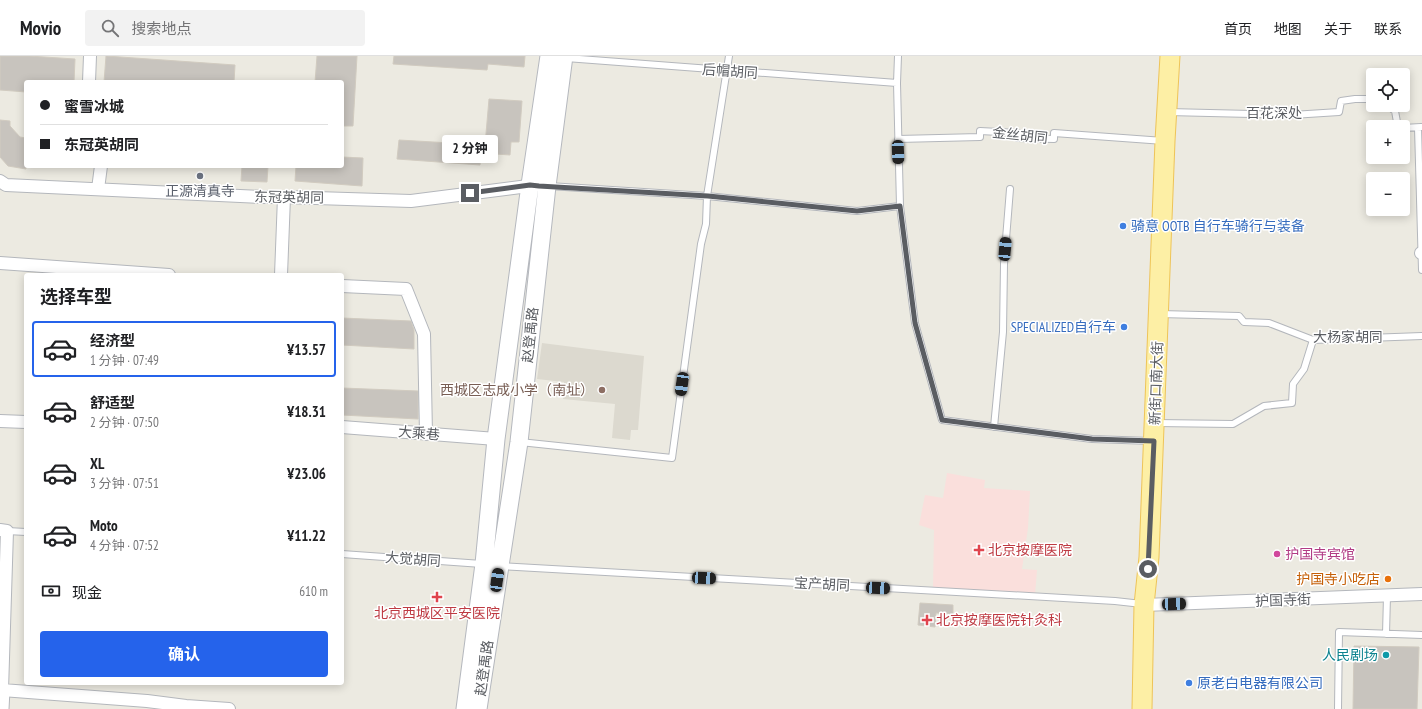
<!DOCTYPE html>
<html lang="zh">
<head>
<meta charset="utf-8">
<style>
	:root { --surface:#fff; --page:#f2f2f2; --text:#202124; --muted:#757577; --line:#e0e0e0; --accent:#2563eb }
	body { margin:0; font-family:"PT Sans Narrow","Noto Sans SC",sans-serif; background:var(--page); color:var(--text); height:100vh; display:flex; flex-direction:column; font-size:15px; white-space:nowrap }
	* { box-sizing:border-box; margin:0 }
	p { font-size:13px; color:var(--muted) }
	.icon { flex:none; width:22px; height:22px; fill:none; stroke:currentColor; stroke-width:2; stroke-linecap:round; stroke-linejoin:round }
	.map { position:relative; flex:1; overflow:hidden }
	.sheet { position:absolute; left:24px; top:217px; width:320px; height:412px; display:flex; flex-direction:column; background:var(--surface); border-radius:4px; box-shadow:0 2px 10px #0003 }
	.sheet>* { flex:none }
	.hud { position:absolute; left:24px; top:24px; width:320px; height:88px; border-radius:4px; box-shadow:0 2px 10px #0003; display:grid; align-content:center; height:88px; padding:0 16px; background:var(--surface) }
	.tools { position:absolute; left:1366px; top:12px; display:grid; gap:8px }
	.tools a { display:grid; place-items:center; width:44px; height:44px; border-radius:4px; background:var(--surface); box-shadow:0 2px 10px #0003; font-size:20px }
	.end { position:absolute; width:18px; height:18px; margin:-9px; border:5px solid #5a5d62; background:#fff; box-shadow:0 0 0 2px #fff }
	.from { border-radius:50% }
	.bubble { position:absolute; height:28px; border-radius:4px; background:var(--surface); box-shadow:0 2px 10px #0003; font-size:13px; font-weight:700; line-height:28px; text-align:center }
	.car { position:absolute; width:12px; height:24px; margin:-12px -6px; border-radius:5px; box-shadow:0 0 3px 1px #0007; background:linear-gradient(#222 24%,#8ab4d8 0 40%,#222 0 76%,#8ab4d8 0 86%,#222 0) }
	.hud b { display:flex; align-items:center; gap:14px; height:38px; font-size:15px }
	.hud b+b { border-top:1px solid var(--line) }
	.hud i { width:10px; height:10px; background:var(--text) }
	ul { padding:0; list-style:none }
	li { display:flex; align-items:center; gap:12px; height:56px; margin:0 8px 6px; padding:0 8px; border:2px solid transparent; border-radius:4px }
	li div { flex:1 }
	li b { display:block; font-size:15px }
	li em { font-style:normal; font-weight:700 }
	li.current { border-color:var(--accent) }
	li>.icon { width:36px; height:36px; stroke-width:1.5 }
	h2 { padding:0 16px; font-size:18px; line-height:48px }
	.pay { display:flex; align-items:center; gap:10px; height:44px; padding:0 16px; font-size:15px }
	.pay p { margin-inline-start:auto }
	.primary-button { display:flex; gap:8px; margin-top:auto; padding:8px 16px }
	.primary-button a { flex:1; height:46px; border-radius:4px; background:var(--accent); color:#fff; font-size:16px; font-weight:700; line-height:46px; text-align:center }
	header { display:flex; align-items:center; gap:24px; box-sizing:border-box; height:56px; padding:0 20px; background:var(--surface); border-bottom:1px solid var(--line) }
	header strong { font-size:19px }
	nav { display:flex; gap:22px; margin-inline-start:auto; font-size:14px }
	.search { width:280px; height:36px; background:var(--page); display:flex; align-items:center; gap:10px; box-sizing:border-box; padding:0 14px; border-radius:4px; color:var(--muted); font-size:15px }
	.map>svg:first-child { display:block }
</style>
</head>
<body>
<header>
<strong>Movio</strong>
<div class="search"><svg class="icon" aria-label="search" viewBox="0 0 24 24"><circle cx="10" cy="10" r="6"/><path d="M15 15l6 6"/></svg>搜索地点</div>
<nav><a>首页</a><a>地图</a><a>关于</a><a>联系</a></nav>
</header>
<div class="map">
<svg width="1422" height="653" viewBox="0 0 1422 653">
	<rect width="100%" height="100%" fill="#eceae1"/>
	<path fill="#dcd9cf" d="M542 287 644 300 638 374H631L630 384 612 382 615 348 563 343 564 326 537 323Z"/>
	<path fill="#fadfdc" d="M947 417 985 424 984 432 1030 435 1028 472 1022 513 1037 514 1035 539 933 533 934 474 919 469 925 439 943 442Z"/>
	<path fill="#c8c4be" stroke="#d1cbc0" d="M0 0H29L75 3 74 26H26V36L0 34Z
		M106 0 235 9 234 26H104Z
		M317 0H357L353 70H342V26H315Z
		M394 0H525L524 11 488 8 487 14 393 8Z
		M489 43 522 45 519 86H511L510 99 481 97 480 109 397 103 399 84 485 89Z
		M0 64 10 65V70L20 81 26 82V113L8 110 0 101Z
		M342 101 363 102 362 130 295 125 296 110H342Z
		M242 110H268L267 126 241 125Z
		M342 262 411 265 414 274V293L342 289Z
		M342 332 418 335V363L342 359Z
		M920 547 953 549V558L936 557 935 571 918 569Z
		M1354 590 1419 591 1417 653H1353Z"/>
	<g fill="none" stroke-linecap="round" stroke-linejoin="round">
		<defs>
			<path id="service" d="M898 0 897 27 900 150 915 267 942 364 1092 383 1152 385
				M566 2 897 27
				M1387 49 1395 55 1397 66 1402 71
				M1168 56 1292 59 1339 56 1341 45 1355 43H1373
				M1403 72 1421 71
				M1418 72 1422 214
				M898 83 980 81V75L1018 77V82L1054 83V77L1164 85
				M549 130 707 140 857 155 900 150
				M1160 258 1239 260 1244 266 1269 267 1313 284 1422 280
				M1156 367 1233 368 1264 350 1292 347 1293 328 1304 313 1313 284
				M994 371 1003 276 1004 208 1010 133
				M520 386 672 402 701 188 706 168 707 140 729 0
				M7 475 26 476
				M342 498 482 508
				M500 510 1115 545 1142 548
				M1386 578 1387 540
				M1338 653 1339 576 1422 579"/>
			<path id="minor" d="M89 26 90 0
				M0 125 6 129 263 141H284L411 145 536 129
				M98 133 101 110
				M1421 197H1422
				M0 207 169 219
				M281 219 284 141
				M342 230 406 233 424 278 426 378
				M0 365 26 366
				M342 371 496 383
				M0 474 7 475 2 634 147 645 186 650 229 653
				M1144 549 1422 538"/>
			<path id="tertiary" d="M1 653 2 634"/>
			<path id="secondary" d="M465 653 484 508 496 383 530 129 549 0
				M478 653 519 386 547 130 564 0"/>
			<path id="primary" d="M1142 653 1144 549 1149 501 1165 85 1170 0"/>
		</defs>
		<use href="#service" stroke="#b4b7bc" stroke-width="8"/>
		<use href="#minor" stroke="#b4b7bc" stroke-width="14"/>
		<use href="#tertiary" stroke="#b4b7bc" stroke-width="17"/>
		<use href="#secondary" stroke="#b5b8be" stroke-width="19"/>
		<use href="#primary" stroke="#eec458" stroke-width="21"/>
		<use href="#service" stroke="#fff" stroke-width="6"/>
		<use href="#minor" stroke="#fff" stroke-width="12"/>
		<use href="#tertiary" stroke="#fff" stroke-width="15"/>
		<use href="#secondary" stroke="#fff" stroke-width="17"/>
		<use href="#primary" stroke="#fdefa5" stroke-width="19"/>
	</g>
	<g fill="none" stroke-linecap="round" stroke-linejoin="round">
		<path stroke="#5a5d62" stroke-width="5" d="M470 137 530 129 539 130 708 140 857 155 900 150 915 267 942 364 1092 383 1154 385 1148 513"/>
	</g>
	<circle fill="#6b7280" stroke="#fff" stroke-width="1.5" cx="200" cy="120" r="4"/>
	<g fill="#3f7fe0" stroke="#fff" stroke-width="1.5">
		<circle cx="1123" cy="170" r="4"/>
		<circle cx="1124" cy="271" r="4"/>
		<circle cx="1189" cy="627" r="4"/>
	</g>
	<circle fill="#8d6e63" stroke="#fff" stroke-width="1.5" cx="602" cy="334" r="4"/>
	<g fill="#e0444e" stroke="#fff" stroke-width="1.5">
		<path d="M977 488h4v4h4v4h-4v4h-4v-4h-4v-4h4z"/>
		<path d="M435 535h4v4h4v4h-4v4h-4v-4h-4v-4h4z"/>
		<path d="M925 558h4v4h4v4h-4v4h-4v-4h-4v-4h4z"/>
	</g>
	<circle fill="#d1479c" stroke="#fff" stroke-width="1.5" cx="1277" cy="498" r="4"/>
	<circle fill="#e8710a" stroke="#fff" stroke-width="1.5" cx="1388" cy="523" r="4"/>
	<circle fill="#0f9aa8" stroke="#fff" stroke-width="1.5" cx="1386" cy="599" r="4"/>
	<g text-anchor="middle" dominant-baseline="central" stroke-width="3" stroke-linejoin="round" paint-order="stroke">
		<g font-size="14" fill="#5a5d62" stroke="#fff">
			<text transform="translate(730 15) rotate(4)">后帽胡同</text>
			<text x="1274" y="57">百花深处</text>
			<text transform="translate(1020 79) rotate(6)">金丝胡同</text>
			<text transform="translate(289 141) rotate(1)">东冠英胡同</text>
			<text transform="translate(530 279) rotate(-84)">赵登禹路</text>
			<text x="1348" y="281">大杨家胡同</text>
			<text transform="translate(1156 327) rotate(-88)">新街口南大街</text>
			<text transform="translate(419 377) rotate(5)">大乘巷</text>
			<text transform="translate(413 503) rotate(4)">大觉胡同</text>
			<text transform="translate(822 528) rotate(3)">宝产胡同</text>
			<text transform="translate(1283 544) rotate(-2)">护国寺街</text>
			<text transform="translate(484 612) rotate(-82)">赵登禹路</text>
		</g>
		<g font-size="14" fill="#5b616d" stroke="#fff">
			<text x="200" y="135">正源清真寺</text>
		</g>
		<g font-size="14" fill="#366cbe" stroke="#fff" text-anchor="start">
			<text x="1131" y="170">骑意 OOTB 自行车骑行与装备</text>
			<text x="1116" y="271" text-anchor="end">SPECIALIZED自行车</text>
			<text x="1197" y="627">原老白电器有限公司</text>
		</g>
		<g font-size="14" fill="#785e54" stroke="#fff" text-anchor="end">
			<text x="594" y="334">西城区志成小学（南址）</text>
		</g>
		<g font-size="14" fill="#be3a42" stroke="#fff" text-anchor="start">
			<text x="988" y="494">北京按摩医院</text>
			<text x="437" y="557" text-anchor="middle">北京西城区平安医院</text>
			<text x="936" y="564">北京按摩医院针灸科</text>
		</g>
		<g font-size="14" fill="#b23c85" stroke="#fff" text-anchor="start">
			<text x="1285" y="498">护国寺宾馆</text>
		</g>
		<g font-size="14" fill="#c56008" stroke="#fff" text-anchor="end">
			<text x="1380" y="523">护国寺小吃店</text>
		</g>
		<g font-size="14" fill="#0d838f" stroke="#fff" text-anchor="end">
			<text x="1378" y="599">人民剧场</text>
		</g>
	</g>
</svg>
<div class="tools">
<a><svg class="icon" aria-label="locate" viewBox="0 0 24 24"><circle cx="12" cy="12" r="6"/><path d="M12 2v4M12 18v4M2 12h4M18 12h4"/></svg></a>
<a>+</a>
<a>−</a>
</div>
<i class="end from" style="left:1148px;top:513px"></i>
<i class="end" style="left:470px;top:137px"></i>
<div class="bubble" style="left:442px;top:79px;width:56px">2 分钟</div>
<i class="car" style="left:898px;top:96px;rotate:178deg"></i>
<i class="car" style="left:1005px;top:193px;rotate:5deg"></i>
<i class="car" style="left:682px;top:328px;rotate:188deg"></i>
<i class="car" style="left:704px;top:522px;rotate:93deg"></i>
<i class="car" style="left:497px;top:524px;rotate:8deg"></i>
<i class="car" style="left:878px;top:532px;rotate:93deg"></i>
<i class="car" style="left:1174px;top:548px;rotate:88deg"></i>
<div class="hud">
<b><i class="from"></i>蜜雪冰城</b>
<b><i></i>东冠英胡同</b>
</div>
<section class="sheet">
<h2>选择车型</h2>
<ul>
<li class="current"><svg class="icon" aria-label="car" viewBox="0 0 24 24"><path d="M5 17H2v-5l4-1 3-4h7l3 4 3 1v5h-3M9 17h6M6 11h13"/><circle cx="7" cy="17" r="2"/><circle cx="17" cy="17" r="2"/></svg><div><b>经济型</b><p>1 分钟 · 07:49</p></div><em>¥13.57</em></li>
<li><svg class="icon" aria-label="car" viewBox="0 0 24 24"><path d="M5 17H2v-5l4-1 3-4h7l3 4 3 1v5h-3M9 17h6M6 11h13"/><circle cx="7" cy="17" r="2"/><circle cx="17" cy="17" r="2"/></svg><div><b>舒适型</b><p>2 分钟 · 07:50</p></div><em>¥18.31</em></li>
<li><svg class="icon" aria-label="car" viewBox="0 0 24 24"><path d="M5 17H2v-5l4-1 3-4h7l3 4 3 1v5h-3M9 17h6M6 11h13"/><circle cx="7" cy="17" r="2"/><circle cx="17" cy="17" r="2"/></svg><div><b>XL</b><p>3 分钟 · 07:51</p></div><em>¥23.06</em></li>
<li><svg class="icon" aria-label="car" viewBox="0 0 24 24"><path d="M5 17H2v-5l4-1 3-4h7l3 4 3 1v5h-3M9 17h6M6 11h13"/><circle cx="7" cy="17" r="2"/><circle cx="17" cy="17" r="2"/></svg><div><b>Moto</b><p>4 分钟 · 07:52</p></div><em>¥11.22</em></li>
</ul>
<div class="pay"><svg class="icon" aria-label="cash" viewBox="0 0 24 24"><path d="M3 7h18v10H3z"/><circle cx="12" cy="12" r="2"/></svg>现金<p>610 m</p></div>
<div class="primary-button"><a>确认</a></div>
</section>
</div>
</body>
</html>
